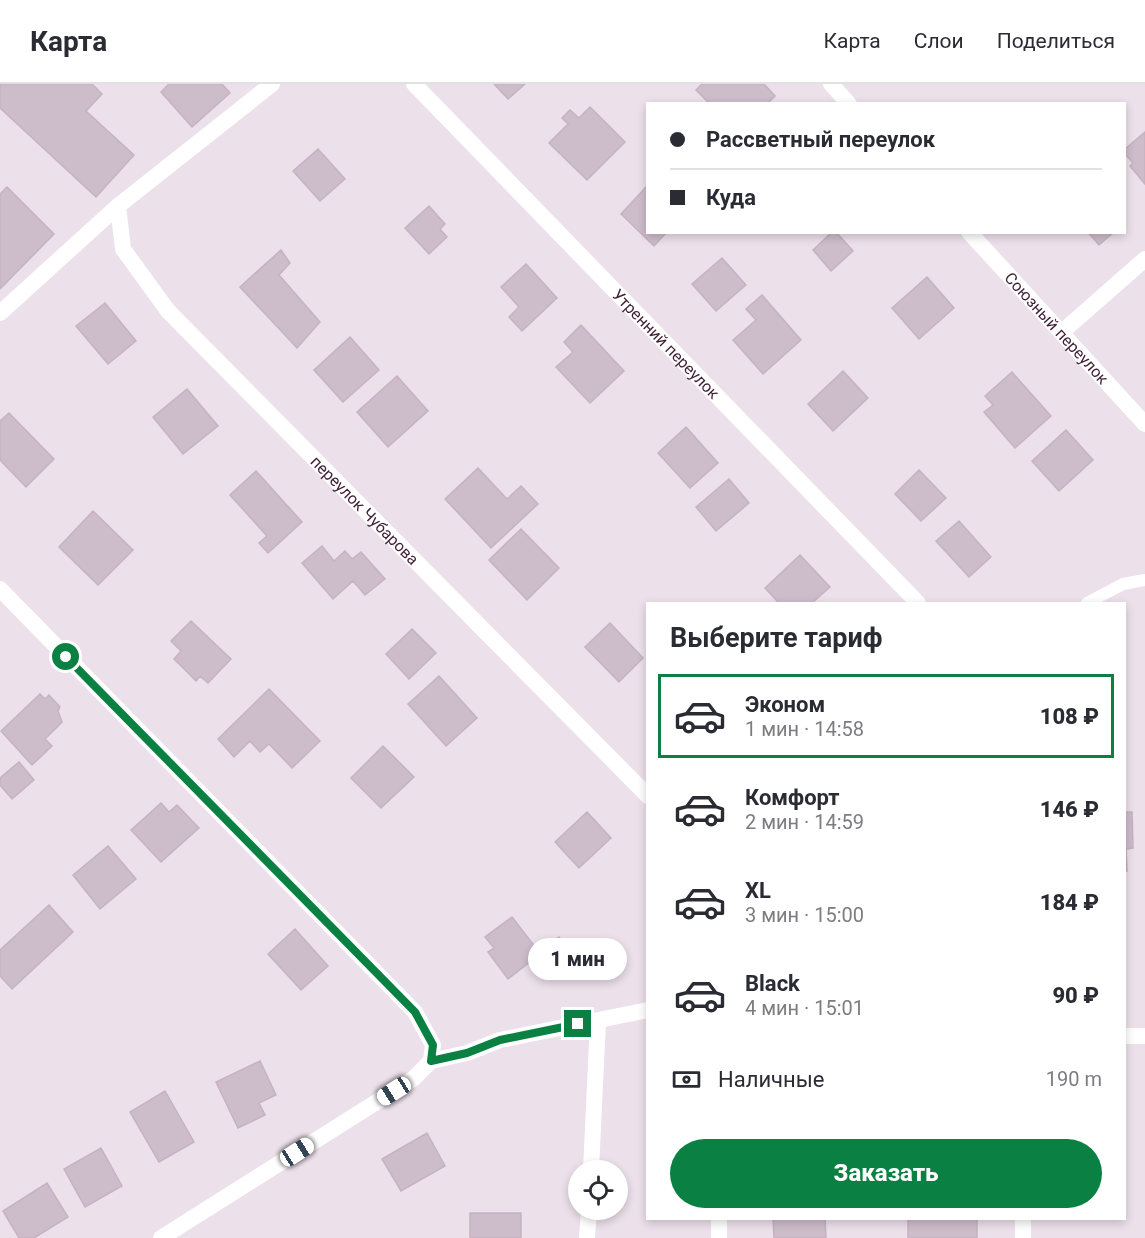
<!DOCTYPE html>
<html lang="ru">
<head>
<meta charset="utf-8">
<style>
	:root { --surface:#fff; --page:#f2f2f3; --text:#2b2b33; --muted:#7c7c81; --line:#e1e1e2; --accent:#0b8043 }
	body { margin:0; font-family:Roboto,sans-serif; background:var(--page); color:var(--text); height:100vh; display:flex; flex-direction:column; font-size:22px; white-space:nowrap }
	* { box-sizing:border-box; margin:0 }
	p { font-size:20px; color:var(--muted) }
	.icon { flex:none; width:33px; height:33px; fill:none; stroke:currentColor; stroke-width:2; stroke-linecap:round; stroke-linejoin:round }
	.map { position:relative; flex:1; overflow:hidden }
	.sheet { position:absolute; left:646px; top:518px; width:480px; height:618px; display:flex; flex-direction:column; background:var(--surface); border-radius:0px; box-shadow:0 3px 9px #0003 }
	.sheet>* { flex:none }
	.guide { position:absolute; left:646px; top:18px; width:480px; height:132px; border-radius:0px; box-shadow:0 3px 9px #0003; display:grid; align-content:center; height:132px; padding:0 24px; background:var(--surface) }
	.buttons { position:absolute; left:568px; top:1076px; display:grid; gap:12px }
	.buttons a { display:grid; place-items:center; width:60px; height:60px; border-radius:50%; background:var(--surface); box-shadow:0 3px 9px #0003; font-size:30px }
	.end { position:absolute; width:27px; height:27px; margin:-14px; border:8px solid #0b8043; background:#fff; box-shadow:0 0 0 3px #fff }
	.from { border-radius:50% }
	.bubble { position:absolute; height:42px; border-radius:21px; background:var(--surface); box-shadow:0 3px 9px #0003; font-size:20px; font-weight:800; line-height:42px; text-align:center }
	.car { position:absolute; width:18px; height:36px; margin:-18px -9px; border-radius:8px; box-shadow:0 0 4px 2px #0007; background:linear-gradient(#fff 24%,#345 0 40%,#fff 0 76%,#345 0 86%,#fff 0) }
	.guide b { display:flex; align-items:center; gap:21px; height:57px; font-size:22px }
	.guide b+b { border-top:2px solid var(--line) }
	.guide i { width:15px; height:15px; background:var(--text) }
	ul { padding:0; list-style:none }
	li { display:flex; align-items:center; gap:18px; height:84px; margin:0 12px 9px; padding:0 12px; border:3px solid transparent; border-radius:0px }
	li div { flex:1 }
	li b { display:block; font-size:22px }
	li em { font-style:normal; font-weight:800 }
	li.active { border-color:var(--accent) }
	li>.icon { width:54px; height:54px; stroke-width:1.5 }
	h2 { padding:0 24px; font-size:27px; line-height:72px }
	.pay { display:flex; align-items:center; gap:15px; height:66px; padding:0 24px; font-size:22px }
	.pay p { margin-inline-start:auto }
	.action { display:flex; gap:12px; margin-top:auto; padding:12px 24px }
	.action a { flex:1; height:69px; border-radius:36px; background:var(--accent); color:#fff; font-size:24px; font-weight:800; line-height:69px; text-align:center }
	header { display:flex; align-items:center; gap:36px; box-sizing:border-box; height:84px; padding:0 30px; background:var(--surface); border-bottom:2px solid var(--line) }
	header strong { font-size:28px }
	nav { display:flex; gap:33px; margin-inline-start:auto; font-size:21px }
	.map>svg:first-child { display:block }
</style>
</head>
<body>
<header>
<strong>Карта</strong>
<nav><a>Карта</a><a>Слои</a><a>Поделиться</a></nav>
</header>
<div class="map">
<svg width="1145" height="1154" viewBox="0 0 1145 1154">
	<rect width="100%" height="100%" fill="#ece0ea"/>
	<path fill="#cdbcca" stroke="#c6b2c2" stroke-width="1.5" d="M0 0H92L102 10 86 27 134 71 96 113 0 24Z
		M169 0H222L230 9 192 43 161 8Z
		M494 0H525L508 15Z
		M702 0H764L775 12 767 20H710L696 6Z
		M590 23 625 58 587 96 549 59 568 40 562 34 570 26 579 34Z
		M1145 48V100L1130 82 1133 79 1125 70V65Z
		M318 65 345 95 320 117 293 87Z
		M648 101V148H667L654 162 621 130Z
		M7 103 54 150 0 205V110Z
		M429 122 445 140 440 145 447 153 429 170 405 144Z
		M832 148H836L853 167 831 187 813 166Z
		M1088 148H1114L1099 161Z
		M281 166 290 179 279 191 320 238 297 264 240 203Z
		M722 174 746 201 716 227 692 200Z
		M526 180 557 214 522 247 509 233 519 223 501 203Z
		M927 193 954 224 919 255 892 224Z
		M762 211 801 256 763 290 733 256 756 236 746 225Z
		M105 219 136 257 108 280 76 242Z
		M581 241 624 287 590 319 556 283 573 268 564 258Z
		M350 253 379 286 343 318 314 286Z
		M843 287 868 314 833 347 808 320Z
		M1012 288 1051 332 1015 364 984 328 993 321 985 312Z
		M397 292 428 327 388 363 357 328Z
		M187 305 218 342 183 370 153 333Z
		M9 329 54 375 26 403 0 376V337Z
		M686 343 718 379 690 404 658 369Z
		M1066 346 1093 376 1059 407 1032 377Z
		M478 384 507 415 521 402 538 420 491 464 445 415Z
		M919 386 946 414 921 437 895 410Z
		M256 387 302 438 268 469 259 459 267 452 230 411Z
		M729 395 749 419 716 447 696 423Z
		M93 427 133 466 98 501 59 463Z
		M959 437 991 473 969 493 936 457Z
		M521 445 559 484 527 516 489 476Z
		M322 462 334 477 345 467 352 475 361 468 385 495 365 511 353 497 333 515 302 479Z
		M800 471 830 503 812 519H779L765 504Z
		M191 537 231 575 208 599 200 592 196 597 174 575 181 567 171 557Z
		M610 539 643 574 619 598 585 563Z
		M412 545 436 569 409 595 386 570Z
		M439 592 477 634 446 662 408 620Z
		M269 605 320 657 292 684 269 660 260 668 250 657 234 673 218 655Z
		M40 610 45 615 49 611 60 623 58 627 62 638 45 655 52 662 32 681 1 647Z
		M383 662 414 693 381 724 351 694Z
		M19 678 34 696 12 715 0 701V694Z
		M161 719 169 728 177 721 199 744 161 778 131 746Z
		M587 728 611 754 579 784 555 758Z
		M1125 728H1132L1133 764 1126 765 1127 787H1125Z
		M108 762 136 795 100 825 73 791Z
		M49 821 73 848 12 905 0 892V866Z
		M512 833 539 868 559 853 568 865 543 884 535 874 508 895 488 868 494 864 485 853Z
		M295 845 328 882 301 906 268 870Z
		M260 977 276 1011 259 1019 265 1031 238 1044 216 998Z
		M165 1007 194 1058 159 1078 130 1028Z
		M427 1049 445 1082 401 1107 382 1075Z
		M101 1064 122 1102 85 1123 64 1085Z
		M47 1099 68 1133 34 1154H19L3 1127Z
		M470 1129H521V1154H470Z
		M773 1134 825 1135 826 1154H774Z
		M908 1134H977V1154H908Z"/>
	<g fill="none" stroke-linecap="round" stroke-linejoin="round">
		<path stroke="#fff" stroke-width="12" d="M1087 519 1123 500 1145 496"/>
		<g stroke="#fff" stroke-width="16">
			<path id="s1" d="M414 0 918 519"/>
			<path id="s2" d="M118 122 123 165 168 227 648 712"/>
			<path d="M0 229 118 122 272 0"/>
			<path d="M1062 248 1145 175"/>
			<path d="M0 505 415 928 433 961 431 977 413 995 161 1154"/>
			<path d="M1125 952H1145"/>
			<path d="M431 977 467 969 500 956 648 926"/>
			<path d="M591 1086 598 937"/>
			<path d="M719 1134V1154"/>
			<path d="M1023 1134V1154"/>
			<path d="M587 1154 589 1125"/>
		</g>
		<g stroke="#fff" stroke-width="16">
			<path d="M831 0 849 20"/>
			<path id="s3" d="M969 148 1145 340"/>
		</g>
	</g>
	<g fill="none" stroke-linecap="round" stroke-linejoin="round">
		<path stroke="#0b8043" stroke-width="8" d="M66 573 415 928 433 961 431 977 467 969 500 956 578 940"/>
	</g>
	<g text-anchor="middle" dominant-baseline="central" stroke-width="5" stroke-linejoin="round" paint-order="stroke">
		<g font-size="16" fill="#3e1f34" stroke="#f9f1f8">
			<text stroke="none"><textPath href="#s3" startOffset="130">Союзный переулок</textPath></text>
			<text stroke="none"><textPath href="#s1" startOffset="362">Утренний переулок</textPath></text>
			<text stroke="none"><textPath href="#s2" startOffset="400">переулок Чубарова</textPath></text>
		</g>
	</g>
</svg>
<div class="buttons">
<a><svg class="icon" aria-label="locate" viewBox="0 0 24 24"><circle cx="12" cy="12" r="6"/><path d="M12 2v4M12 18v4M2 12h4M18 12h4"/></svg></a>
</div>
<i class="end from" style="left:66px;top:573px"></i>
<i class="end" style="left:578px;top:940px"></i>
<div class="bubble" style="left:528px;top:854px;width:99px">1 мин</div>
<i class="car" style="left:394px;top:1007px;rotate:238deg"></i>
<i class="car" style="left:297px;top:1068px;rotate:58deg"></i>
<div class="guide">
<b><i class="from"></i>Рассветный переулок</b>
<b><i></i>Куда</b>
</div>
<section class="sheet">
<h2>Выберите тариф</h2>
<ul>
<li class="active"><svg class="icon" aria-label="car" viewBox="0 0 24 24"><path d="M5 17H2v-5l4-1 3-4h7l3 4 3 1v5h-3M9 17h6M6 11h13"/><circle cx="7" cy="17" r="2"/><circle cx="17" cy="17" r="2"/></svg><div><b>Эконом</b><p>1 мин · 14:58</p></div><em>108 ₽</em></li>
<li><svg class="icon" aria-label="car" viewBox="0 0 24 24"><path d="M5 17H2v-5l4-1 3-4h7l3 4 3 1v5h-3M9 17h6M6 11h13"/><circle cx="7" cy="17" r="2"/><circle cx="17" cy="17" r="2"/></svg><div><b>Комфорт</b><p>2 мин · 14:59</p></div><em>146 ₽</em></li>
<li><svg class="icon" aria-label="car" viewBox="0 0 24 24"><path d="M5 17H2v-5l4-1 3-4h7l3 4 3 1v5h-3M9 17h6M6 11h13"/><circle cx="7" cy="17" r="2"/><circle cx="17" cy="17" r="2"/></svg><div><b>XL</b><p>3 мин · 15:00</p></div><em>184 ₽</em></li>
<li><svg class="icon" aria-label="car" viewBox="0 0 24 24"><path d="M5 17H2v-5l4-1 3-4h7l3 4 3 1v5h-3M9 17h6M6 11h13"/><circle cx="7" cy="17" r="2"/><circle cx="17" cy="17" r="2"/></svg><div><b>Black</b><p>4 мин · 15:01</p></div><em>90 ₽</em></li>
</ul>
<div class="pay"><svg class="icon" aria-label="cash" viewBox="0 0 24 24"><path d="M3 7h18v10H3z"/><circle cx="12" cy="12" r="2"/></svg>Наличные<p>190 m</p></div>
<div class="action"><a>Заказать</a></div>
</section>
</div>
</body>
</html>
